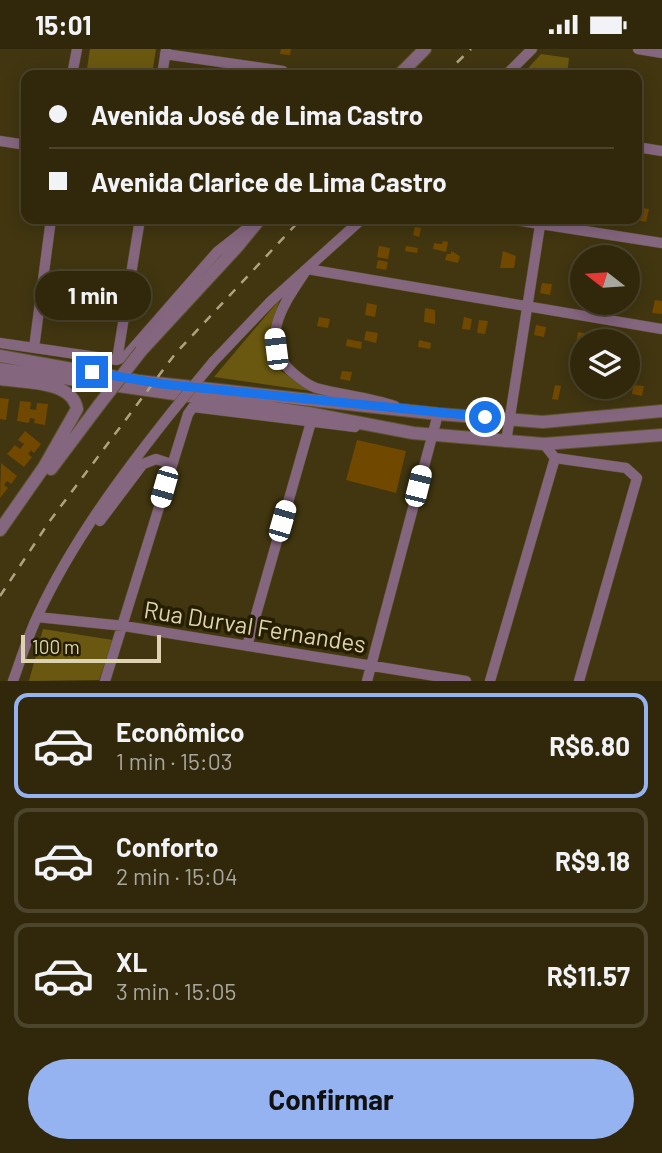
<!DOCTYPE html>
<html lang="pt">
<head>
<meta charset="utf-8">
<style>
	:root { --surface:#31280c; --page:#393015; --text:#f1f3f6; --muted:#a8a69d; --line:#4c442d; --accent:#95b2f1 }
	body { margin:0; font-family:Barlow,sans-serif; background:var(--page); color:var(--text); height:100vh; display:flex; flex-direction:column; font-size:26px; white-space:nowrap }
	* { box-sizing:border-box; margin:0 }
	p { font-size:23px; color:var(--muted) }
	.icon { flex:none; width:38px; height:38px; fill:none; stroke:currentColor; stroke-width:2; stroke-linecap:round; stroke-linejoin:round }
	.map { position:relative; height:632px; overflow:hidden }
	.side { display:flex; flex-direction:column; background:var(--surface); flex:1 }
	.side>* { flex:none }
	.hud { position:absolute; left:21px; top:21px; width:621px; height:154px; border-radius:14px; box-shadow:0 4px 18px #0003,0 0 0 2px var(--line); display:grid; align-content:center; height:154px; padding:0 28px; background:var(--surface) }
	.needle { width:46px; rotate:287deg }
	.tools { position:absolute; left:570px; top:196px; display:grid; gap:14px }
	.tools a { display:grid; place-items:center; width:70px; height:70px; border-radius:50%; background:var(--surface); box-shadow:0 4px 18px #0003,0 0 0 2px var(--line); font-size:35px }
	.scale { position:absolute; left:21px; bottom:18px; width:140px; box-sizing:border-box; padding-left:7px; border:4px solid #ddd3b0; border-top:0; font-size:19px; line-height:24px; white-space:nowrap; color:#ddd3b0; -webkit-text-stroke:5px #261e01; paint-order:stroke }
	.end { position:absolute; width:32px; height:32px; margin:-16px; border:9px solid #1a73e8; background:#fff; box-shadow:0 0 0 4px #fff }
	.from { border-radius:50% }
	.bubble { position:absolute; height:49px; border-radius:24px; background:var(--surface); box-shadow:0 4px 18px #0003,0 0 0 2px var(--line); font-size:23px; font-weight:700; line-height:49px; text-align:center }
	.car { position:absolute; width:21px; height:42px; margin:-21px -10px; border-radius:9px; box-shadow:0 0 5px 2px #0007; background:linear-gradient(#fff 24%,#345 0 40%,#fff 0 76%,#345 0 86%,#fff 0) }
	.hud b { display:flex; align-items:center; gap:24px; height:66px; font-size:26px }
	.hud b+b { border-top:2px solid var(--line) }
	.hud i { width:18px; height:18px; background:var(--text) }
	ul { padding:12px 0 0; list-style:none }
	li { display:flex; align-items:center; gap:21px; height:105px; margin:0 14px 10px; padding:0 14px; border:4px solid var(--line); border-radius:14px }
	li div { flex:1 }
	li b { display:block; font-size:26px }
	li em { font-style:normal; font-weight:700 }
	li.active { border-color:var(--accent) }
	li>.icon { width:63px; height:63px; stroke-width:1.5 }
	.action { display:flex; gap:14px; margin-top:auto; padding:14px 28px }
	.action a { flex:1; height:80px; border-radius:42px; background:var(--accent); color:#111; font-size:28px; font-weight:700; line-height:80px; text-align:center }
	.status { display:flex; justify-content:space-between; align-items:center; height:49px; padding:0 35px; background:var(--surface); direction:ltr }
	.status svg { height:19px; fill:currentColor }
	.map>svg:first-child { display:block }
</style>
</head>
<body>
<div class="status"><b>15:01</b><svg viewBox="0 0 49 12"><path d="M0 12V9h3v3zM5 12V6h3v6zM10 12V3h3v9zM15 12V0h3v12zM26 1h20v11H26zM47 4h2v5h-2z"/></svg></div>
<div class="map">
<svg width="662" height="632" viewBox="0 0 662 632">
	<rect width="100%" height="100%" fill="#413610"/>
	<path fill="#6a5810" d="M90 0H156L152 26H86Z
		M541 5 569 9 567 26H522Z
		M280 250 265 295 275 318 311 342 214 328Z
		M43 580 113 591 99 631 29 632Z"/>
	<path fill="#704800" d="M281 0H291L290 6 280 5Z
		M638 158 649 160 646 173 637 171Z
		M415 178 421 179 419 188 413 186Z
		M443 192 448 193 446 203 433 200 434 194 442 195Z
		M379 197 390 199 388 210 377 208Z
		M406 197 418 199 417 204 405 202Z
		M609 199 618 200 616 208H604Z
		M451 202 460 207 458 214 445 211 447 205H451Z
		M503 202 516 207 514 219H500Z
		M378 211 388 213 386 221 376 219Z
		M542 234 552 235 550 246 540 244Z
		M655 251 662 252V265L652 264Z
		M367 254 377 256 375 268 365 266Z
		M425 259 435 261V275L424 273Z
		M319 268 330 270 328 279 317 277Z
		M464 268 472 270 470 281 462 280Z
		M479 271 488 272 485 285 477 284Z
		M536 276 546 278 544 288 534 286Z
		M366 282 378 284 376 294 364 291Z
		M578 283 587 285 583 296 576 295Z
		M347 290 362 293 361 300 346 297Z
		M419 291 431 294 430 300 418 298Z
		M628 292 634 293 631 306 628 305Z
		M579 317H583V333L576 331Z
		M342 322 352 323 350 332 340 330Z
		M555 336 561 337 558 351 552 350Z
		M633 336 644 337 642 347 632 345Z
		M609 338H616L615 346 608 344Z
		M0 349 9 350 6 371 0 370Z
		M20 352 31 353 30 360 36 361 37 354 48 355 45 376 34 374 35 370 30 369 29 374 17 372Z
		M25 382 41 395 34 404 31 401 28 405 32 408 24 418 7 405 15 396 20 400 24 395 18 391Z
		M357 391 406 402 396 444 346 431Z
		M1 414 17 427 11 435 7 432 4 436 8 439 0 449Z"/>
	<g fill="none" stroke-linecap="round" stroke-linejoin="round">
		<defs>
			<path id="minor" d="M638 0 662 4
				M165 5 283 22
				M72 26 77 0
				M162 26 166 1
				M506 26 532 0
				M0 92 26 96
				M637 98 662 102
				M508 170 662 194
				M0 294 117 311 126 307 217 203 250 177
				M34 299 51 170
				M117 311 140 170
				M213 313 271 252 362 170
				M395 357C369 348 342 346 316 339 307 336 300 330 293 324 255 291 286 252 307 220L662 280
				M506 393 541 170
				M544 395 555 409 626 419 637 429 579 632
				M100 472 143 415 156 410 171 415
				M37 568 124 577 466 632
				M247 597 311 373
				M13 632C21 610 28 587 38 566 72 493 121 427 171 364
				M105 632 188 365 193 358 355 378
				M367 632 438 365
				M490 632 555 409"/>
			<path id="tertiary" d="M399 26 425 0
				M141 302 237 198 260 170
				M0 307 138 332 438 365 543 373 662 362
				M0 320 308 364 413 384 544 395 662 386
				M0 330C24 334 72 331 77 360L44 418 0 481
				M51 420 99 356"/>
		</defs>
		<use href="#minor" stroke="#5d522d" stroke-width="11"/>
		<use href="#tertiary" stroke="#5d522d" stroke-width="14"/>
		<use href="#minor" stroke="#85667f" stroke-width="10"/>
		<use href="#tertiary" stroke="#85667f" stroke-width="12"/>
		<path stroke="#aea380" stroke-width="2.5" stroke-dasharray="9 9" stroke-linecap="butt" d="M444 26 471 0
			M0 547 49 473 175 305 301 170"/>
		<defs>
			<path id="minor-bridge" d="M171 364 213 313"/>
			<path id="tertiary-bridge" d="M99 356 141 302"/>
		</defs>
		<use href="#minor-bridge" stroke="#5d522d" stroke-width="11" stroke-linecap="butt"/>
		<use href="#tertiary-bridge" stroke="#5d522d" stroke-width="14" stroke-linecap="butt"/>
		<use href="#minor-bridge" stroke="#85667f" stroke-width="10"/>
		<use href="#tertiary-bridge" stroke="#85667f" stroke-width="12"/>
	</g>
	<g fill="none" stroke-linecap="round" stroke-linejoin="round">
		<path stroke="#1a73e8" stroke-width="9" d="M92 323 162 335 485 368"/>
	</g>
	<g text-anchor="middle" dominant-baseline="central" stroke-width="7" stroke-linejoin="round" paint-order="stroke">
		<g font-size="24" fill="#ddd3b0" stroke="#261e01">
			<text transform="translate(255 577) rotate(9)">Rua Durval Fernandes</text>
		</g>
	</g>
</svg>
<div class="tools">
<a><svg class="needle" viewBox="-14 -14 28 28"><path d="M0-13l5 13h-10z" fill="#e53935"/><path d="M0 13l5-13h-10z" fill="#a8a69d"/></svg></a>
<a><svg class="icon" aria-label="layers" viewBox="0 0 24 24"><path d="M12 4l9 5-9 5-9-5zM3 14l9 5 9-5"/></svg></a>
</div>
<div class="scale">100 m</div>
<i class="end from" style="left:485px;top:368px"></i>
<i class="end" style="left:92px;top:323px"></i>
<div class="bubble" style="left:35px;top:222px;width:116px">1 min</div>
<i class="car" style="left:276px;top:300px;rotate:353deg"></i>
<i class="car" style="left:418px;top:437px;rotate:14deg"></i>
<i class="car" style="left:164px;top:438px;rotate:196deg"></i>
<i class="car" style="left:282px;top:472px;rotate:16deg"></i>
<div class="hud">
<b><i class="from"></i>Avenida José de Lima Castro</b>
<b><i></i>Avenida Clarice de Lima Castro</b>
</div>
</div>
<section class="side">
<ul>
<li class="active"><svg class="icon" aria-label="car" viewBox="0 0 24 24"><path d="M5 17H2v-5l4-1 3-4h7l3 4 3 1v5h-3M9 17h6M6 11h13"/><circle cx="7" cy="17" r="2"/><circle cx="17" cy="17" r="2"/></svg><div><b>Econômico</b><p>1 min · 15:03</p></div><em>R$6.80</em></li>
<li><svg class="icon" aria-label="car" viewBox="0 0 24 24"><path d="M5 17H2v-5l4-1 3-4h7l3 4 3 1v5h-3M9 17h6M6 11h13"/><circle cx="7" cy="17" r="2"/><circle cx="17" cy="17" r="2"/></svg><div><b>Conforto</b><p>2 min · 15:04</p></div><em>R$9.18</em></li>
<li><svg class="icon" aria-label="car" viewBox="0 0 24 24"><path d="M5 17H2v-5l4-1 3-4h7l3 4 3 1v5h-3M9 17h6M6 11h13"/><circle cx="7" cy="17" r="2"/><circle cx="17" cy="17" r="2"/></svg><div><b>XL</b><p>3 min · 15:05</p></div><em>R$11.57</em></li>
</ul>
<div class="action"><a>Confirmar</a></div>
</section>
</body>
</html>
